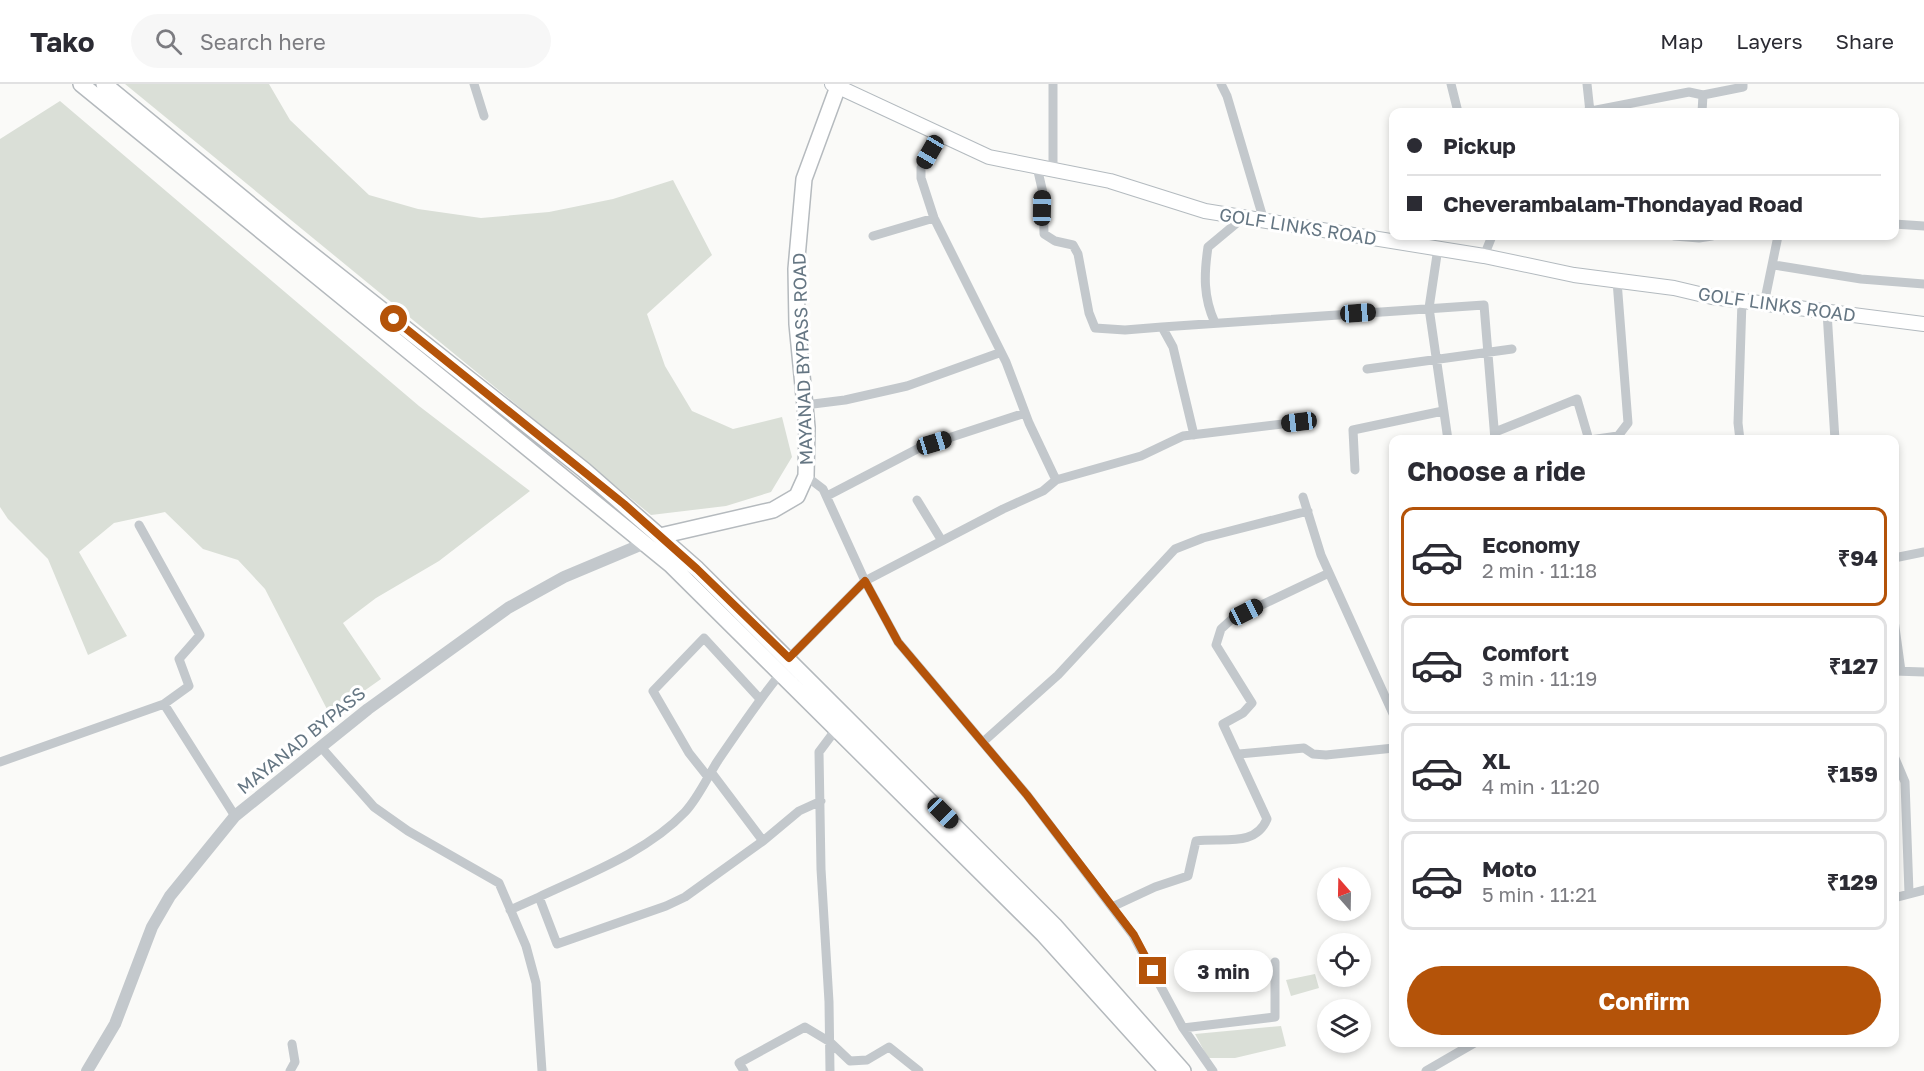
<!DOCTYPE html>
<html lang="en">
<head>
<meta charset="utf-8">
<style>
	:root { --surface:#fff; --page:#f7f7f7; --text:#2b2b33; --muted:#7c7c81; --line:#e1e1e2; --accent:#b45309 }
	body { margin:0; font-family:"Golos Text",sans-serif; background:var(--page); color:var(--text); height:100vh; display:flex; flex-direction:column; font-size:22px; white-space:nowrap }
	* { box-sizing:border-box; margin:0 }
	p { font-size:20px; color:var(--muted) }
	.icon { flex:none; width:33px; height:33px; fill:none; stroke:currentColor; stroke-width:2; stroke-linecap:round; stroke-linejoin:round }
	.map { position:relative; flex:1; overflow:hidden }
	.details { position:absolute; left:1389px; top:351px; width:510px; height:612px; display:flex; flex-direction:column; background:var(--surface); border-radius:12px; box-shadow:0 3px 9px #0003 }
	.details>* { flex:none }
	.hud { position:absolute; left:1389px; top:24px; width:510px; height:132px; border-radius:12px; box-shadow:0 3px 9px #0003; display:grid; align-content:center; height:132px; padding:0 18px; background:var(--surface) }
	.needle { width:39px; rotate:340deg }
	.tools { position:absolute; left:1317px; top:783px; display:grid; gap:12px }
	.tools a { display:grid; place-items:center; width:54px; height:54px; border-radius:50%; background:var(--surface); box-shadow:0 3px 9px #0003; font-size:30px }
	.end { position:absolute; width:27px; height:27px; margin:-14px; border:8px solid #b45309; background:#fff; box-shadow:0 0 0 3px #fff }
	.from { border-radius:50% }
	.bubble { position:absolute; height:42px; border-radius:21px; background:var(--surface); box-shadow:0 3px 9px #0003; font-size:20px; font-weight:700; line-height:42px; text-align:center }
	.car { position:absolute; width:18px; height:36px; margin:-18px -9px; border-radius:8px; box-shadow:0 0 4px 2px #0007; background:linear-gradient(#222 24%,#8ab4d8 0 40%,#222 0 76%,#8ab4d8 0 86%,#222 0) }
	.hud b { display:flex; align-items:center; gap:21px; height:57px; font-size:22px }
	.hud b+b { border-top:2px solid var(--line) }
	.hud i { width:15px; height:15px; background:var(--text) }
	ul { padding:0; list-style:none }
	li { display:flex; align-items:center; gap:18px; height:99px; margin:0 12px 9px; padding:0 6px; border:3px solid var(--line); border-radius:12px }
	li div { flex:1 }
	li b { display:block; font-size:22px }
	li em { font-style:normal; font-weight:700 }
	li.active { border-color:var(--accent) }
	li>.icon { width:54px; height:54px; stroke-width:1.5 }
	h2 { padding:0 18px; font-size:27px; line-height:72px }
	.button { display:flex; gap:12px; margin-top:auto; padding:12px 18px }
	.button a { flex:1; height:69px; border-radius:36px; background:var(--accent); color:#fff; font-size:24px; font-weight:700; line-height:69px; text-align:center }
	header { display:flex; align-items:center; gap:36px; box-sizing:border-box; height:84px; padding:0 30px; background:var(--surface); border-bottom:2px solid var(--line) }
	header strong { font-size:28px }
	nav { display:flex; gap:33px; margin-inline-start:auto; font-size:21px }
	.search { width:420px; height:54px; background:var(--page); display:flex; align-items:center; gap:15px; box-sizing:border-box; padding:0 21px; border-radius:33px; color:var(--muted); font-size:22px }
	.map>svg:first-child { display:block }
</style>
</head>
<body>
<header>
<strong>Tako</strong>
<div class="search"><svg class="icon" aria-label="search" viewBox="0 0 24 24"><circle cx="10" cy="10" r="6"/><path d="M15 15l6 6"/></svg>Search here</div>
<nav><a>Map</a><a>Layers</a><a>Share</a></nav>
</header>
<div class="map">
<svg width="1924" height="987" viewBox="0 0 1924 987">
	<rect width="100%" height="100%" fill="#fafaf8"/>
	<path fill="#dadfd7" d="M125 0H269L290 36 369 111 418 125 481 134 549 128 613 115 673 96 712 171 647 230 665 282 692 327 733 345 782 333 792 373 771 408 726 422 651 431Z
		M60 17 419 322 530 407 439 477 376 514 343 539 381 595 330 631 265 505 238 476 203 465 165 428 114 439 79 468 127 552 88 571 48 475 8 435 0 423V55Z
		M1315 890 1319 904 1291 912 1286 896Z
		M1281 942 1286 962 1235 974H1208L1195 950Z"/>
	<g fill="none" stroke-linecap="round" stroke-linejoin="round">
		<defs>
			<path id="secondary" d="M832 0 989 73 1110 97 1205 127 1484 172 1574 191 1674 204 1712 213 1924 240"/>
			<path id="primary" d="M660 452 773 426 797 412 806 392 807 343 797 240 796 185 804 95 839 0"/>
			<path id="trunk" d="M81 0 671 481 1043 850 1167 987
				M104 0 286 150 584 386 697 485 1054 841 1183 987"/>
		</defs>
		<use href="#secondary" stroke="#b3babf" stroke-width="16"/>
		<use href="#primary" stroke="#b5babe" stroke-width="18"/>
		<use href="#trunk" stroke="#b4b9bd" stroke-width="18"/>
		<path stroke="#c3c8cc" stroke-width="9" d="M474 0 484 32
			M1221 0 1227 12 1264 137
			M1451 0 1458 28
			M1587 0 1590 28
			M1703 11 1743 3V0
			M1586 28 1689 8 1703 11 1702 28
			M939 53 921 84V94L934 134 1006 278 1029 339 1056 396
			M1037 83 1043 109 1044 150 1055 157 1073 161 1078 170 1089 229 1095 244 1125 246 1162 243 1173 263 1194 351
			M1053 86V0
			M1894 140 1924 142
			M873 152 934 134
			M1674 152 1699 154
			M1699 152V154L1712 152
			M1438 164 1429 224 1448 356
			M1484 172 1492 152
			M1774 181 1861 195 1924 200
			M1764 220 1778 152
			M1827 228 1835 356
			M1215 239C1203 213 1204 190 1208 163L1244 133
			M1162 243 1484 221 1495 356
			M1367 285 1512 265
			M805 321 845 316 907 302 999 269
			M1495 348 1577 315 1589 356
			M1590 356 1618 352 1628 339 1617 197
			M1740 356 1738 339 1742 217
			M1355 386 1353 346 1443 327
			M806 392 823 405 865 497 898 558 1027 711 1133 851 1183 944 1213 987
			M827 412 921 363 1025 329
			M1303 413 1321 471 1394 632
			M917 416 942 457
			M139 441 200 551 179 575 189 602 164 620 235 732
			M1894 474 1924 468
			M1894 536 1901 587
			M789 574 865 497 1003 425 1043 407 1056 396 1141 372 1183 352 1299 338
			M1894 587 1924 588
			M983 658 1058 591 1175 465 1203 454 1308 427
			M320 662 374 723 408 747 499 799 526 862 536 899 542 987
			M1239 670 1304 664 1313 670 1326 671 1394 664
			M1894 672 1905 698 1909 809
			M0 678 164 620
			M711 688 763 757 685 813 666 822 557 860 539 813C588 790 647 768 685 728 698 714 707 694 717 678 738 647 758 617 781 589
			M708 693 689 669 653 607 704 554 760 615
			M763 757 799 727 821 717
			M1894 814 1924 806
			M1112 823 1155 803 1188 792 1196 757C1222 753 1255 764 1267 735L1223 640 1243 629 1252 619 1216 561 1221 545 1232 535 1329 489
			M510 826 539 813
			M1183 944 1275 933V878
			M290 987 295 978 292 960
			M744 987 739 979 805 943 830 958 850 977 867 976 889 963 919 987
			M830 987 829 918 821 785 819 668 837 644
			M1426 987 1476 958"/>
		<path stroke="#c3c8cc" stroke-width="12" d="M87 987 115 940 152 843 170 812 235 732 368 625 508 524 564 493 645 459"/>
		<use href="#secondary" stroke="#fff" stroke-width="14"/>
		<use href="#primary" stroke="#fff" stroke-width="15"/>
		<use href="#trunk" stroke="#fff" stroke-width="15"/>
	</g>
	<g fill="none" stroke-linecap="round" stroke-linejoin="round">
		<path stroke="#b45309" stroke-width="8" d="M394 235 624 420 697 485 789 574 865 497 898 558 1027 711 1134 851 1153 887"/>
	</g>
	<g text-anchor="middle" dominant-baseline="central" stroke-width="6" stroke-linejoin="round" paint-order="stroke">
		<g font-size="18" fill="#657683" stroke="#fff">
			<text transform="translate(1298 142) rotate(9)">GOLF LINKS ROAD</text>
			<text transform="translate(1777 220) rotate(8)">GOLF LINKS ROAD</text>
			<text transform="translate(802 275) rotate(-92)">MAYANAD BYPASS ROAD</text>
			<text transform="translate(301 656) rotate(-39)">MAYANAD BYPASS</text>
		</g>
	</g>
</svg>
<div class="tools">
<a><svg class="needle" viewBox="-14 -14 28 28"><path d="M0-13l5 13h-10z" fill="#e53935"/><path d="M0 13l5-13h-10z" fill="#7c7c81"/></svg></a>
<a><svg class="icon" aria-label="locate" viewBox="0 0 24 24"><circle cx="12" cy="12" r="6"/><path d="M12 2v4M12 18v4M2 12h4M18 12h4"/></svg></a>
<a><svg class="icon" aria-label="layers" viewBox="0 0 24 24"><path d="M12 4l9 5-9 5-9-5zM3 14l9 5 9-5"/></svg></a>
</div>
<i class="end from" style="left:394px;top:235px"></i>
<i class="end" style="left:1153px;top:887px"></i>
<div class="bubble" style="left:1174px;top:866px;width:99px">3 min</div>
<i class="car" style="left:930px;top:68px;rotate:210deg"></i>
<i class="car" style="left:1042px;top:124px;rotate:1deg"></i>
<i class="car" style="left:1358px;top:229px;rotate:86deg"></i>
<i class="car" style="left:1299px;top:338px;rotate:263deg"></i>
<i class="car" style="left:934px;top:359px;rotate:73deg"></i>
<i class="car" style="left:1246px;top:528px;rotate:63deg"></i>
<i class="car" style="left:943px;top:729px;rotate:135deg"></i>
<div class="hud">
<b><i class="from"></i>Pickup</b>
<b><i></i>Cheverambalam-Thondayad Road</b>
</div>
<section class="details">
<h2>Choose a ride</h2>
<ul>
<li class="active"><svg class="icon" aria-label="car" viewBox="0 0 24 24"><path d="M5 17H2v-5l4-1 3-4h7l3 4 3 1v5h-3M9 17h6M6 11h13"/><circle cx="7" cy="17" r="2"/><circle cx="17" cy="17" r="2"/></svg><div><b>Economy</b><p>2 min · 11:18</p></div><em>₹94</em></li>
<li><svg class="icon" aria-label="car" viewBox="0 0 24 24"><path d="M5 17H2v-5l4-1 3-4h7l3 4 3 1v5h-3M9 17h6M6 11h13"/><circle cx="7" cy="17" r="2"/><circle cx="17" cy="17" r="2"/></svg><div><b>Comfort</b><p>3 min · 11:19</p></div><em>₹127</em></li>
<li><svg class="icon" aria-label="car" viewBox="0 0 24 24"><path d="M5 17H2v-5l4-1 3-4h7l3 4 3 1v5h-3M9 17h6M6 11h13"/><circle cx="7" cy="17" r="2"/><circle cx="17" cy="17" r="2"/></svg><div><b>XL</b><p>4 min · 11:20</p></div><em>₹159</em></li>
<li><svg class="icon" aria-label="car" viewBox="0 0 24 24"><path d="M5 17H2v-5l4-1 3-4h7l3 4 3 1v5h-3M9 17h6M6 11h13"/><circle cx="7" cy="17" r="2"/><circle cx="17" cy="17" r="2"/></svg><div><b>Moto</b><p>5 min · 11:21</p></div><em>₹129</em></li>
</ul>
<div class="button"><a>Confirm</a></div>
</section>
</div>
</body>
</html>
